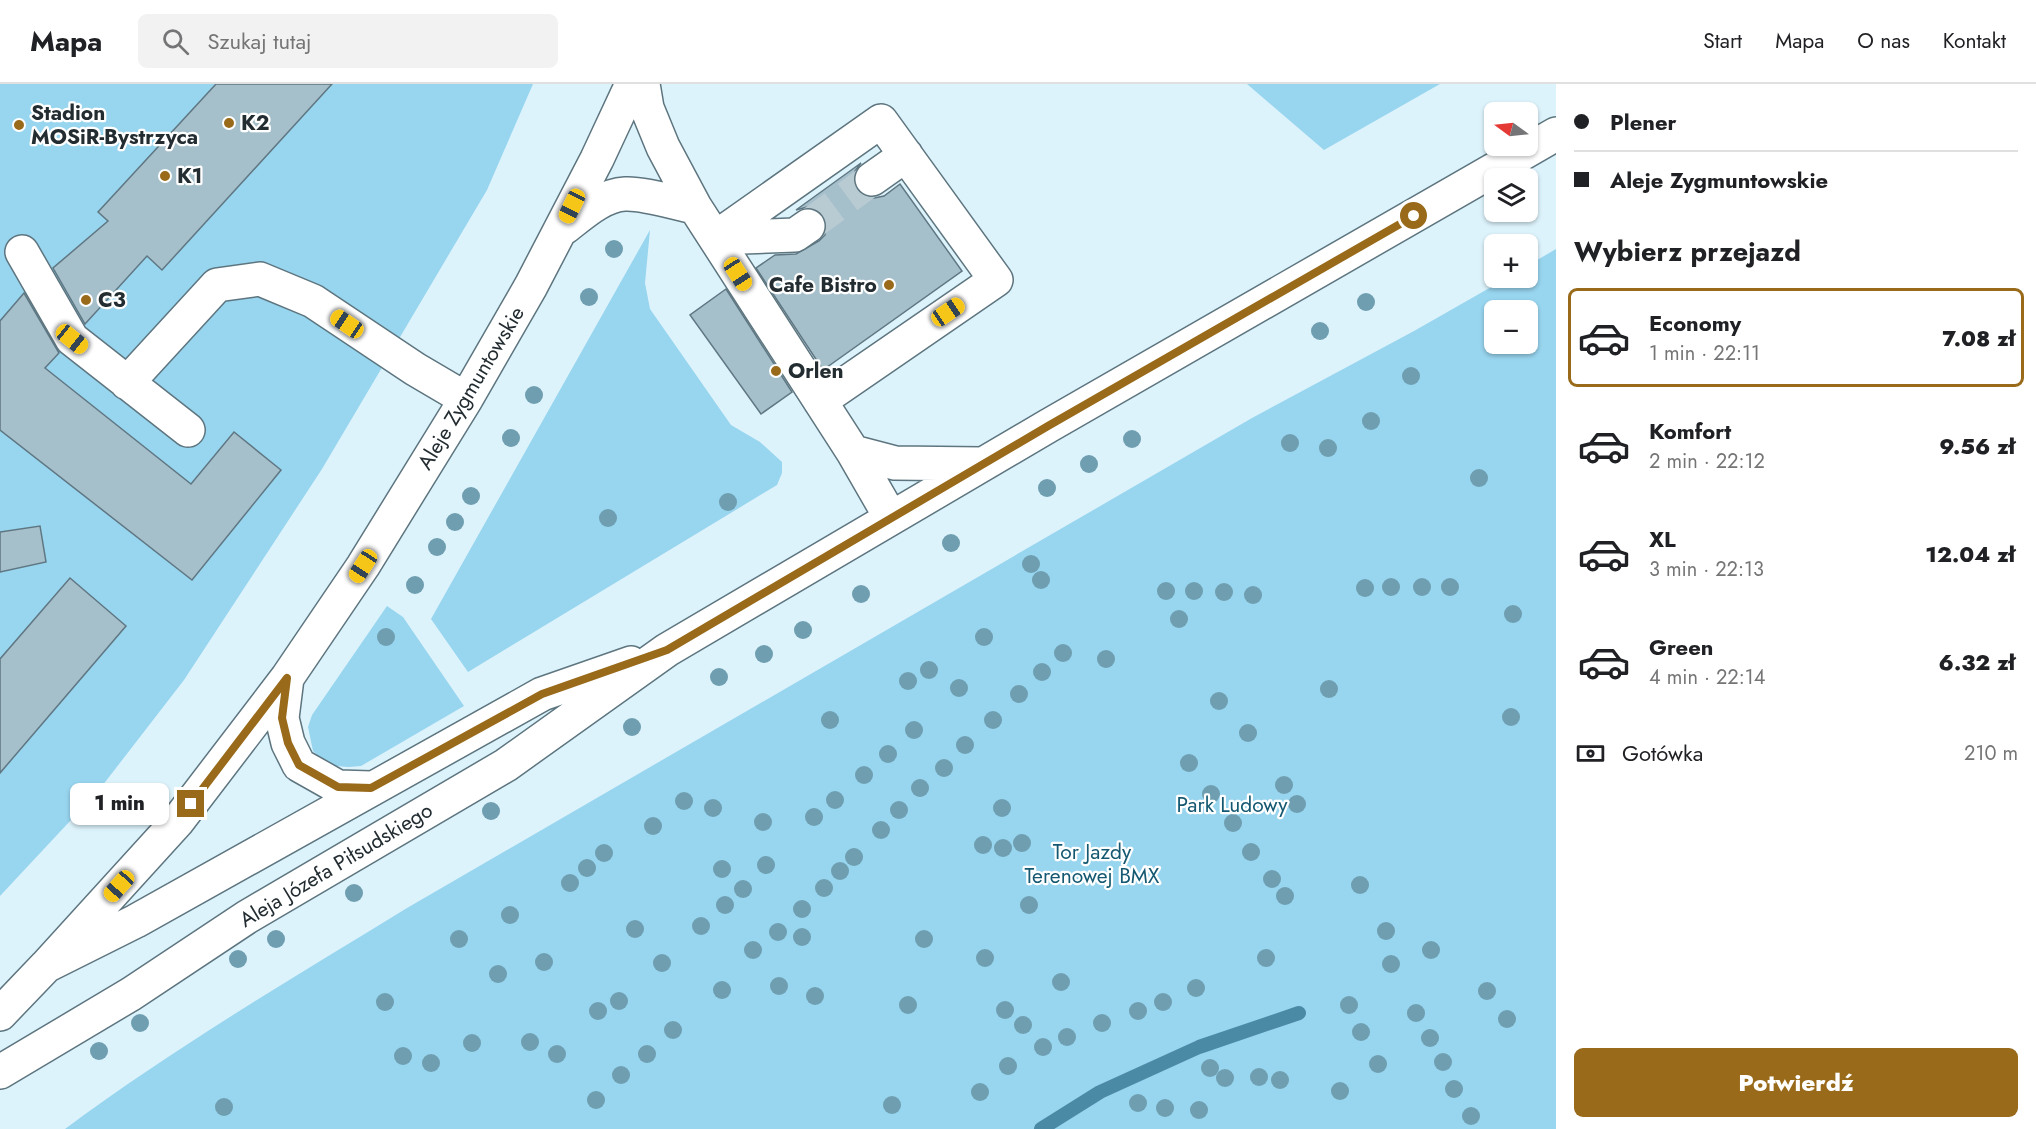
<!DOCTYPE html>
<html lang="pl">
<head>
<meta charset="utf-8">
<style>
	:root { --surface:#fff; --page:#f2f2f2; --text:#202124; --muted:#757577; --line:#e0e0e0; --accent:#986a1a }
	body { margin:0; font-family:Jost,sans-serif; background:var(--page); color:var(--text); height:100vh; display:flex; flex-direction:column; font-size:22px; white-space:nowrap }
	* { box-sizing:border-box; margin:0 }
	p { font-size:20px; color:var(--muted) }
	.icon { flex:none; width:33px; height:33px; fill:none; stroke:currentColor; stroke-width:2; stroke-linecap:round; stroke-linejoin:round }
	.map { position:relative; flex:1; overflow:hidden }
	.drawer { display:flex; flex-direction:column; background:var(--surface); width:480px }
	.drawer>* { flex:none }
	.top-card { display:grid; align-content:center; height:132px; padding:0 18px; background:var(--surface) }
	.needle { width:39px; rotate:285deg }
	.controls { position:absolute; left:1484px; top:18px; display:grid; gap:12px }
	.controls a { display:grid; place-items:center; width:54px; height:54px; border-radius:9px; background:var(--surface); box-shadow:0 2px 4px #0004; font-size:30px }
	.end { position:absolute; width:27px; height:27px; margin:-14px; border:8px solid #986a1a; background:#fff; box-shadow:0 0 0 3px #fff }
	.from { border-radius:50% }
	.bubble { position:absolute; height:42px; border-radius:9px; background:var(--surface); box-shadow:0 2px 4px #0004; font-size:20px; font-weight:800; line-height:42px; text-align:center }
	.car { position:absolute; width:18px; height:36px; margin:-18px -9px; border-radius:8px; box-shadow:0 0 4px 2px #0007; background:linear-gradient(#f5c518 24%,#345 0 40%,#f5c518 0 76%,#345 0 86%,#f5c518 0) }
	.top-card b { display:flex; align-items:center; gap:21px; height:57px; font-size:22px }
	.top-card b+b { border-top:2px solid var(--line) }
	.top-card i { width:15px; height:15px; background:var(--text) }
	ul { padding:0; list-style:none }
	li { display:flex; align-items:center; gap:18px; height:99px; margin:0 12px 9px; padding:0 6px; border:3px solid transparent; border-radius:9px }
	li div { flex:1 }
	li b { display:block; font-size:22px }
	li em { font-style:normal; font-weight:800 }
	li.current { border-color:var(--accent) }
	li>.icon { width:54px; height:54px; stroke-width:1.5 }
	h2 { padding:0 18px; font-size:27px; line-height:72px }
	.pay { display:flex; align-items:center; gap:15px; height:66px; padding:0 18px; font-size:22px }
	.pay p { margin-inline-start:auto }
	.action { display:flex; gap:12px; margin-top:auto; padding:12px 18px }
	.action a { flex:1; height:69px; border-radius:9px; background:var(--accent); color:#fff; font-size:24px; font-weight:800; line-height:69px; text-align:center }
	header { display:flex; align-items:center; gap:36px; box-sizing:border-box; height:84px; padding:0 30px; background:var(--surface); border-bottom:2px solid var(--line) }
	header strong { font-size:28px }
	nav { display:flex; gap:33px; margin-inline-start:auto; font-size:21px }
	.search { width:420px; height:54px; background:var(--page); display:flex; align-items:center; gap:15px; box-sizing:border-box; padding:0 21px; border-radius:9px; color:var(--muted); font-size:22px }
	main { display:flex; flex:1; min-height:0 }
	.map>svg:first-child { display:block }
</style>
</head>
<body>
<header>
<strong>Mapa</strong>
<div class="search"><svg class="icon" aria-label="search" viewBox="0 0 24 24"><circle cx="10" cy="10" r="6"/><path d="M15 15l6 6"/></svg>Szukaj tutaj</div>
<nav><a>Start</a><a>Mapa</a><a>O nas</a><a>Kontakt</a></nav>
</header>
<main>
<div class="map">
<svg width="1556" height="1045" viewBox="0 0 1556 1045">
	<rect width="100%" height="100%" fill="#ddf3fc"/>
	<path fill="#98d5ef" fill-rule="evenodd" d="M0 0H533L487 106 322 385 184 596 99 706 0 812Z
		M1247 0H1440L1324 66Z
		M650 146 645 199 650 225 731 341 760 358 782 378V389L777 401 468 588 431 535Z
		M1556 165V1045H65C174 964 291 895 407 824L1252 334 1414 247 1507 194H1527V182ZM1527 226V260H1494V226Z
		M387 522 403 533 464 622 361 682 349 683 335 682 322 676 313 667 308 643 312 631Z"/>
	<g fill="none" stroke-linecap="round" stroke-linejoin="round">
		<path stroke="#4b8aa4" stroke-width="14" d="M1041 1045 1100 1008 1199 963 1299 929"/>
	</g>
	<path fill="#a5bfcb" stroke="#5f7782" stroke-width="1.5" d="M216 0H332L162 186 147 172 85 240 53 184 108 137 98 128Z
		M861 79 855 87 853 96 857 106 865 112 874 114 884 112 900 100 962 187 823 286 756 184 775 171 796 170 819 157 825 151 827 141 823 131 815 125 807 123 796 126Z
		M726 205 792 308 761 330 690 231Z
		M24 209 59 269 45 284 191 400 234 348 281 386 192 496 0 346V237Z
		M40 442 46 478 0 488V448Z
		M70 494 126 542 0 689V575Z"/>
	<g fill="none" stroke-linecap="round" stroke-linejoin="round">
		<path stroke="#b8cbd3" stroke-width="33" stroke-dasharray="33 16" stroke-linecap="butt" d="M808 142 872 95"/>
		<defs>
			<path id="minor" d="M643 0 647 24 663 63 695 123 853 368 891 434
				M872 95 906 71
				M564 144C581 131 602 111 625 110 645 109 674 119 695 123
				M715 154 881 37 996 196 820 317
				M715 154 795 151 808 142
				M22 168 72 255 188 346
				M127 299 217 201 260 195 313 217 415 285 466 315
				M853 368 895 379 982 380
				M287 594 282 634 288 659 299 681 338 703 371 704
				M46 882 177 738 287 594 363 482 466 315 531 202 597 75 632 0
				M0 930 46 882 136 837 542 610 631 579
				M0 988 131 910 247 833 506 681 667 566 1048 342 1556 50"/>
		</defs>
		<use href="#minor" stroke="#5d757f" stroke-width="36"/>
		<use href="#minor" stroke="#fff" stroke-width="33"/>
	</g>
	<g fill="#6e9eb0">
		<circle cx="614" cy="165" r="9"/>
		<circle cx="589" cy="213" r="9"/>
		<circle cx="1366" cy="218" r="9"/>
		<circle cx="1320" cy="247" r="9"/>
		<circle cx="1411" cy="292" r="9"/>
		<circle cx="534" cy="311" r="9"/>
		<circle cx="1371" cy="337" r="9"/>
		<circle cx="511" cy="354" r="9"/>
		<circle cx="1132" cy="355" r="9"/>
		<circle cx="1290" cy="359" r="9"/>
		<circle cx="1328" cy="364" r="9"/>
		<circle cx="1089" cy="380" r="9"/>
		<circle cx="1479" cy="394" r="9"/>
		<circle cx="1047" cy="404" r="9"/>
		<circle cx="471" cy="412" r="9"/>
		<circle cx="728" cy="418" r="9"/>
		<circle cx="608" cy="434" r="9"/>
		<circle cx="455" cy="438" r="9"/>
		<circle cx="951" cy="459" r="9"/>
		<circle cx="437" cy="463" r="9"/>
		<circle cx="1031" cy="480" r="9"/>
		<circle cx="1041" cy="496" r="9"/>
		<circle cx="415" cy="501" r="9"/>
		<circle cx="1391" cy="503" r="9"/>
		<circle cx="1422" cy="503" r="9"/>
		<circle cx="1450" cy="503" r="9"/>
		<circle cx="1365" cy="504" r="9"/>
		<circle cx="1166" cy="507" r="9"/>
		<circle cx="1194" cy="507" r="9"/>
		<circle cx="1224" cy="508" r="9"/>
		<circle cx="861" cy="510" r="9"/>
		<circle cx="1253" cy="511" r="9"/>
		<circle cx="1513" cy="530" r="9"/>
		<circle cx="1179" cy="535" r="9"/>
		<circle cx="803" cy="546" r="9"/>
		<circle cx="386" cy="553" r="9"/>
		<circle cx="984" cy="553" r="9"/>
		<circle cx="1063" cy="569" r="9"/>
		<circle cx="764" cy="570" r="9"/>
		<circle cx="1106" cy="575" r="9"/>
		<circle cx="929" cy="586" r="9"/>
		<circle cx="1042" cy="588" r="9"/>
		<circle cx="719" cy="593" r="9"/>
		<circle cx="908" cy="597" r="9"/>
		<circle cx="959" cy="604" r="9"/>
		<circle cx="1329" cy="605" r="9"/>
		<circle cx="1019" cy="610" r="9"/>
		<circle cx="1219" cy="617" r="9"/>
		<circle cx="1511" cy="633" r="9"/>
		<circle cx="830" cy="636" r="9"/>
		<circle cx="993" cy="636" r="9"/>
		<circle cx="632" cy="643" r="9"/>
		<circle cx="914" cy="646" r="9"/>
		<circle cx="1248" cy="649" r="9"/>
		<circle cx="965" cy="661" r="9"/>
		<circle cx="888" cy="670" r="9"/>
		<circle cx="1189" cy="679" r="9"/>
		<circle cx="944" cy="684" r="9"/>
		<circle cx="864" cy="691" r="9"/>
		<circle cx="1284" cy="701" r="9"/>
		<circle cx="920" cy="704" r="9"/>
		<circle cx="1211" cy="710" r="9"/>
		<circle cx="835" cy="716" r="9"/>
		<circle cx="684" cy="717" r="9"/>
		<circle cx="1297" cy="720" r="9"/>
		<circle cx="713" cy="724" r="9"/>
		<circle cx="1002" cy="724" r="9"/>
		<circle cx="899" cy="726" r="9"/>
		<circle cx="491" cy="727" r="9"/>
		<circle cx="814" cy="733" r="9"/>
		<circle cx="763" cy="738" r="9"/>
		<circle cx="1233" cy="739" r="9"/>
		<circle cx="653" cy="742" r="9"/>
		<circle cx="881" cy="746" r="9"/>
		<circle cx="1022" cy="759" r="9"/>
		<circle cx="983" cy="761" r="9"/>
		<circle cx="1003" cy="764" r="9"/>
		<circle cx="1251" cy="768" r="9"/>
		<circle cx="604" cy="769" r="9"/>
		<circle cx="854" cy="773" r="9"/>
		<circle cx="766" cy="781" r="9"/>
		<circle cx="587" cy="784" r="9"/>
		<circle cx="722" cy="785" r="9"/>
		<circle cx="840" cy="787" r="9"/>
		<circle cx="1272" cy="795" r="9"/>
		<circle cx="570" cy="799" r="9"/>
		<circle cx="1360" cy="801" r="9"/>
		<circle cx="824" cy="804" r="9"/>
		<circle cx="743" cy="805" r="9"/>
		<circle cx="354" cy="809" r="9"/>
		<circle cx="1285" cy="812" r="9"/>
		<circle cx="725" cy="821" r="9"/>
		<circle cx="1029" cy="821" r="9"/>
		<circle cx="802" cy="825" r="9"/>
		<circle cx="510" cy="831" r="9"/>
		<circle cx="701" cy="842" r="9"/>
		<circle cx="635" cy="845" r="9"/>
		<circle cx="1386" cy="847" r="9"/>
		<circle cx="778" cy="848" r="9"/>
		<circle cx="802" cy="853" r="9"/>
		<circle cx="276" cy="855" r="9"/>
		<circle cx="459" cy="855" r="9"/>
		<circle cx="924" cy="855" r="9"/>
		<circle cx="753" cy="866" r="9"/>
		<circle cx="1431" cy="866" r="9"/>
		<circle cx="985" cy="874" r="9"/>
		<circle cx="1266" cy="874" r="9"/>
		<circle cx="238" cy="875" r="9"/>
		<circle cx="544" cy="878" r="9"/>
		<circle cx="662" cy="879" r="9"/>
		<circle cx="1391" cy="880" r="9"/>
		<circle cx="498" cy="890" r="9"/>
		<circle cx="1061" cy="898" r="9"/>
		<circle cx="779" cy="902" r="9"/>
		<circle cx="1196" cy="904" r="9"/>
		<circle cx="722" cy="906" r="9"/>
		<circle cx="1487" cy="907" r="9"/>
		<circle cx="815" cy="912" r="9"/>
		<circle cx="619" cy="917" r="9"/>
		<circle cx="385" cy="918" r="9"/>
		<circle cx="1163" cy="918" r="9"/>
		<circle cx="908" cy="921" r="9"/>
		<circle cx="1349" cy="921" r="9"/>
		<circle cx="1005" cy="926" r="9"/>
		<circle cx="598" cy="927" r="9"/>
		<circle cx="1138" cy="927" r="9"/>
		<circle cx="1416" cy="929" r="9"/>
		<circle cx="1507" cy="935" r="9"/>
		<circle cx="140" cy="939" r="9"/>
		<circle cx="1102" cy="939" r="9"/>
		<circle cx="1023" cy="941" r="9"/>
		<circle cx="673" cy="946" r="9"/>
		<circle cx="1361" cy="948" r="9"/>
		<circle cx="1067" cy="953" r="9"/>
		<circle cx="1430" cy="954" r="9"/>
		<circle cx="530" cy="958" r="9"/>
		<circle cx="472" cy="959" r="9"/>
		<circle cx="1043" cy="963" r="9"/>
		<circle cx="99" cy="967" r="9"/>
		<circle cx="557" cy="970" r="9"/>
		<circle cx="647" cy="970" r="9"/>
		<circle cx="403" cy="972" r="9"/>
		<circle cx="1443" cy="978" r="9"/>
		<circle cx="431" cy="979" r="9"/>
		<circle cx="1378" cy="980" r="9"/>
		<circle cx="1008" cy="982" r="9"/>
		<circle cx="1210" cy="984" r="9"/>
		<circle cx="621" cy="991" r="9"/>
		<circle cx="1259" cy="993" r="9"/>
		<circle cx="1225" cy="994" r="9"/>
		<circle cx="1280" cy="996" r="9"/>
		<circle cx="1454" cy="1005" r="9"/>
		<circle cx="1340" cy="1007" r="9"/>
		<circle cx="980" cy="1008" r="9"/>
		<circle cx="596" cy="1016" r="9"/>
		<circle cx="1138" cy="1019" r="9"/>
		<circle cx="892" cy="1021" r="9"/>
		<circle cx="224" cy="1023" r="9"/>
		<circle cx="1165" cy="1024" r="9"/>
		<circle cx="1199" cy="1026" r="9"/>
		<circle cx="1471" cy="1032" r="9"/>
	</g>
	<g fill="none" stroke-linecap="round" stroke-linejoin="round">
		<path stroke="#986a1a" stroke-width="8" d="M191 720 287 594 282 634 288 659 299 681 338 703 371 704 542 610 667 566 1048 342 1414 132"/>
	</g>
	<g fill="#986a1a" stroke="#fff" stroke-width="2">
		<circle cx="229" cy="39" r="6"/>
		<circle cx="19" cy="41" r="6"/>
		<circle cx="165" cy="92" r="6"/>
		<circle cx="889" cy="201" r="6"/>
		<circle cx="86" cy="216" r="6"/>
		<circle cx="776" cy="287" r="6"/>
	</g>
	<g text-anchor="middle" dominant-baseline="central" stroke-width="4.5" stroke-linejoin="round" paint-order="stroke">
		<g font-size="21" font-weight="bold" fill="#222c31" stroke="#fff" text-anchor="start">
			<text x="31" y="29">Stadion<tspan x="31" dy="24">MOSiR-Bystrzyca</tspan></text>
			<text x="241" y="39">K2</text>
			<text x="177" y="92">K1</text>
			<text x="877" y="201" text-anchor="end">Cafe Bistro</text>
			<text x="98" y="216">C3</text>
			<text x="788" y="287">Orlen</text>
		</g>
		<g font-size="21" fill="#222c31" stroke="#fff">
			<text transform="translate(471 304) rotate(-59)">Aleje Zygmuntowskie</text>
			<text transform="translate(336 781) rotate(-31)">Aleja Józefa Piłsudskiego</text>
		</g>
		<g font-size="21" fill="#145971" stroke="#fff">
			<text x="1232" y="721">Park Ludowy</text>
			<text x="1092" y="768">Tor Jazdy<tspan x="1092" dy="24">Terenowej BMX</tspan></text>
		</g>
	</g>
</svg>
<div class="controls">
<a><svg class="needle" viewBox="-14 -14 28 28"><path d="M0-13l5 13h-10z" fill="#e53935"/><path d="M0 13l5-13h-10z" fill="#757577"/></svg></a>
<a><svg class="icon" aria-label="layers" viewBox="0 0 24 24"><path d="M12 4l9 5-9 5-9-5zM3 14l9 5 9-5"/></svg></a>
<a>+</a>
<a>−</a>
</div>
<i class="end from" style="left:1414px;top:132px"></i>
<i class="end" style="left:191px;top:720px"></i>
<div class="bubble" style="left:70px;top:699px;width:99px">1 min</div>
<i class="car" style="left:572px;top:122px;rotate:206deg"></i>
<i class="car" style="left:738px;top:190px;rotate:147deg"></i>
<i class="car" style="left:948px;top:228px;rotate:56deg"></i>
<i class="car" style="left:347px;top:240px;rotate:304deg"></i>
<i class="car" style="left:72px;top:255px;rotate:129deg"></i>
<i class="car" style="left:363px;top:482px;rotate:213deg"></i>
<i class="car" style="left:119px;top:802px;rotate:222deg"></i>
</div>
<section class="drawer">
<div class="top-card">
<b><i class="from"></i>Plener</b>
<b><i></i>Aleje Zygmuntowskie</b>
</div>
<h2>Wybierz przejazd</h2>
<ul>
<li class="current"><svg class="icon" aria-label="car" viewBox="0 0 24 24"><path d="M5 17H2v-5l4-1 3-4h7l3 4 3 1v5h-3M9 17h6M6 11h13"/><circle cx="7" cy="17" r="2"/><circle cx="17" cy="17" r="2"/></svg><div><b>Economy</b><p>1 min · 22:11</p></div><em>7.08 zł</em></li>
<li><svg class="icon" aria-label="car" viewBox="0 0 24 24"><path d="M5 17H2v-5l4-1 3-4h7l3 4 3 1v5h-3M9 17h6M6 11h13"/><circle cx="7" cy="17" r="2"/><circle cx="17" cy="17" r="2"/></svg><div><b>Komfort</b><p>2 min · 22:12</p></div><em>9.56 zł</em></li>
<li><svg class="icon" aria-label="car" viewBox="0 0 24 24"><path d="M5 17H2v-5l4-1 3-4h7l3 4 3 1v5h-3M9 17h6M6 11h13"/><circle cx="7" cy="17" r="2"/><circle cx="17" cy="17" r="2"/></svg><div><b>XL</b><p>3 min · 22:13</p></div><em>12.04 zł</em></li>
<li><svg class="icon" aria-label="car" viewBox="0 0 24 24"><path d="M5 17H2v-5l4-1 3-4h7l3 4 3 1v5h-3M9 17h6M6 11h13"/><circle cx="7" cy="17" r="2"/><circle cx="17" cy="17" r="2"/></svg><div><b>Green</b><p>4 min · 22:14</p></div><em>6.32 zł</em></li>
</ul>
<div class="pay"><svg class="icon" aria-label="cash" viewBox="0 0 24 24"><path d="M3 7h18v10H3z"/><circle cx="12" cy="12" r="2"/></svg>Gotówka<p>210 m</p></div>
<div class="action"><a>Potwierdź</a></div>
</section>
</main>
</body>
</html>
